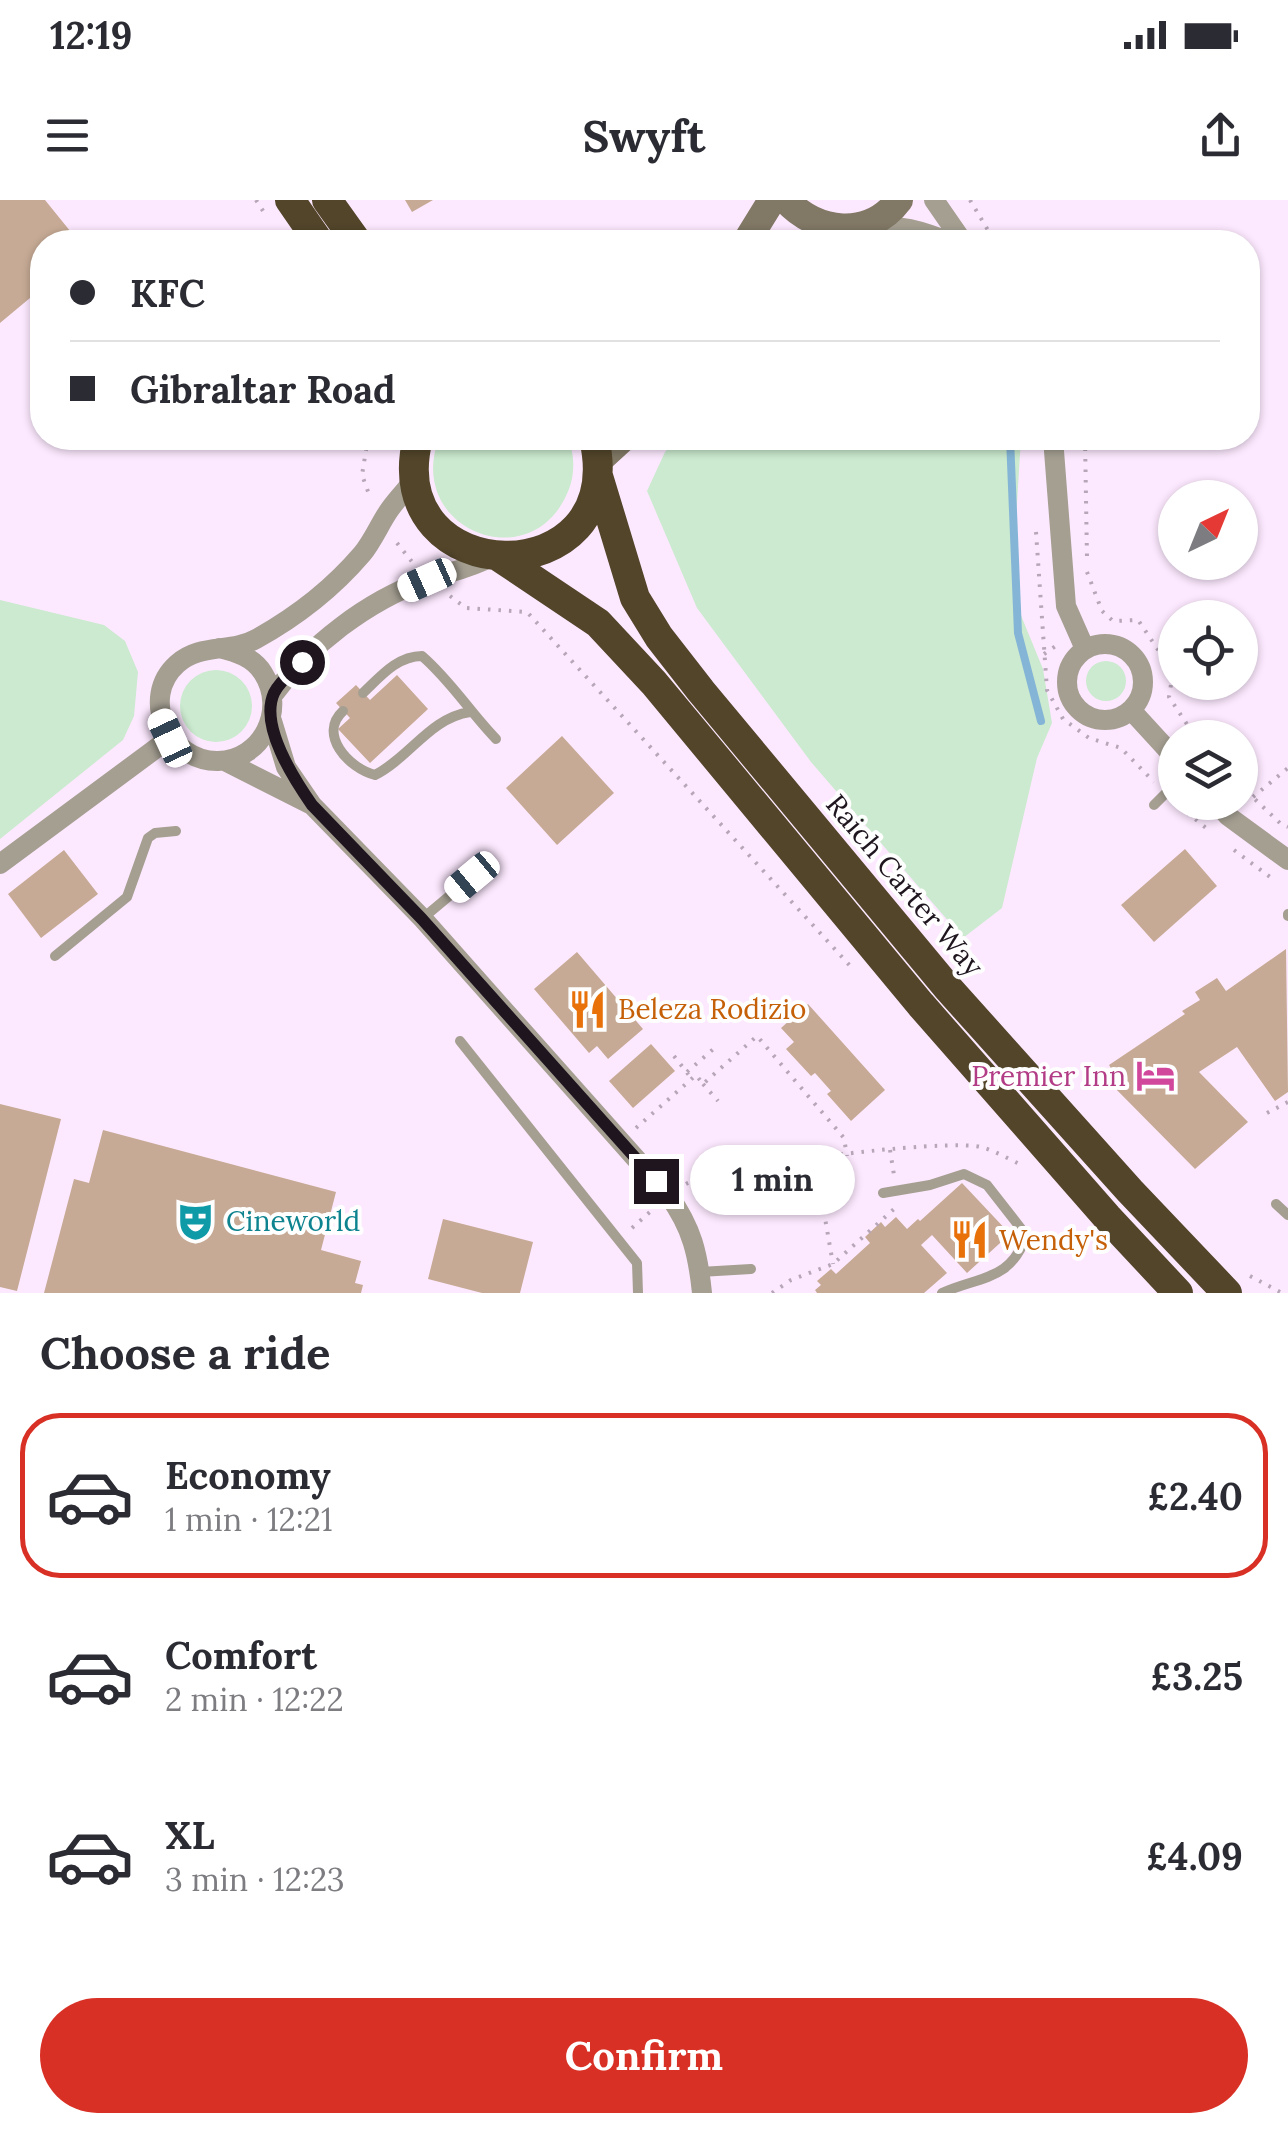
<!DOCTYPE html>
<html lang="en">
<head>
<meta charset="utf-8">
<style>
	:root { --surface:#fff; --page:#f7f7f7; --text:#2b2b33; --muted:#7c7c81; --line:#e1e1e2; --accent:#d93025 }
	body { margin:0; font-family:Lora,serif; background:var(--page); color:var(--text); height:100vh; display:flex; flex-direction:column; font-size:38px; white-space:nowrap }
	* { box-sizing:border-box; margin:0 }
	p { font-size:32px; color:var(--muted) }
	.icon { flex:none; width:55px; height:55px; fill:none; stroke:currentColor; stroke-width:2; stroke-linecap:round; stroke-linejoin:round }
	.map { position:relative; height:1093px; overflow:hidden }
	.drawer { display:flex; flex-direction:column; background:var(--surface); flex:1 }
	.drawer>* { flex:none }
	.top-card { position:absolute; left:30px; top:30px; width:1230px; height:220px; border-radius:40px; box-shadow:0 2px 8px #0004; display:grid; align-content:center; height:220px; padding:0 40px; background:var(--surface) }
	.needle { width:65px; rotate:43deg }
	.tools { position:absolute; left:1158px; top:280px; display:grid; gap:20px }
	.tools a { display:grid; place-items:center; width:100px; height:100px; border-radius:50%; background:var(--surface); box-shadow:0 2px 8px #0004; font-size:50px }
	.end { position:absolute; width:45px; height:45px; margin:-22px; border:12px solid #1e151f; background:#fff; box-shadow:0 0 0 5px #fff }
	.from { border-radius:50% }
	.bubble { position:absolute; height:70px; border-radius:35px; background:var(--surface); box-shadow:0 2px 8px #0004; font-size:32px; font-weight:700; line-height:70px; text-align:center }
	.car { position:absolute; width:30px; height:60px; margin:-30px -15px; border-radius:12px; box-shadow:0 0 8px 2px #0007; background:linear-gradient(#fff 24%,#345 0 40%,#fff 0 76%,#345 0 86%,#fff 0) }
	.top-card b { display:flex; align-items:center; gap:35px; height:95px; font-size:38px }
	.top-card b+b { border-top:2px solid var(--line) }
	.top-card i { width:25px; height:25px; background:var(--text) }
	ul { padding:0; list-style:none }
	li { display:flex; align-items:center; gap:30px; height:165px; margin:0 20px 15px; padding:0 20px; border:5px solid transparent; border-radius:40px }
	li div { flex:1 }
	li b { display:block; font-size:38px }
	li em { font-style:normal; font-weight:700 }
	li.active { border-color:var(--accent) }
	li>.icon { width:90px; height:90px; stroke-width:1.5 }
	h2 { padding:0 40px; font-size:45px; line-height:120px }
	.primary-button { display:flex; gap:20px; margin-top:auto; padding:20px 40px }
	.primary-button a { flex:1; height:115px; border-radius:60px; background:var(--accent); color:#fff; font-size:40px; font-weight:700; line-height:115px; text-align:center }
	.status { display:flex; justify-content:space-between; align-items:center; height:70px; padding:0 50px; background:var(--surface); direction:ltr }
	.status svg { height:28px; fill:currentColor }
	header { display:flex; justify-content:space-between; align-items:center; height:130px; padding:0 40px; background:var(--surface); font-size:45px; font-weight:700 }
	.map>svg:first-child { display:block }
</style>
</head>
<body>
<div class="status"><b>12:19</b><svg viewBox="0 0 49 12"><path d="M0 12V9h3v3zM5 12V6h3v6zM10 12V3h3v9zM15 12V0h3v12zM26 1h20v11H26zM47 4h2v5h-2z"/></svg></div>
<header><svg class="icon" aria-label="menu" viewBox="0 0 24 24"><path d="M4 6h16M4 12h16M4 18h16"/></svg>Swyft<svg class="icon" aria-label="share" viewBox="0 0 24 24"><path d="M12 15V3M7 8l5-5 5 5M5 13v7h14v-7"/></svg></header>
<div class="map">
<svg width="1288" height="1093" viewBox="0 0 1288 1093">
	<rect width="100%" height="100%" fill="#fde9ff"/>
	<path fill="#cbeacf" d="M439 238H567C575 252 575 274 569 289 534 381 404 330 439 238Z
		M676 238H1021L1015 336 1020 413 1043 469 1052 523 1037 558 1002 708 963 738 811 562 697 408 647 291 665 252Z
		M0 400 104 425 125 441 138 472 134 516 123 540 0 639Z
		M1086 481a20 20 0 1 1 40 0a20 20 0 1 1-40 0Z
		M180 506a36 36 0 1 1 72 0a36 36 0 1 1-72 0Z"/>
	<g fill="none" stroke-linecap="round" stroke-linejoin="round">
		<path stroke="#85b5d6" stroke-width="8" d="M1010 238 1018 433 1041 521"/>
	</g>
	<path fill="#c6aa95" d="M0 0H45L79 42H42V88L0 123Z
		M405 0H433L412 12Z
		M397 475 428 509 370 563 338 529 350 518 336 503 356 485 370 500Z
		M562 536 614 593 557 645 506 588Z
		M1185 649 1217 686 1154 742 1121 705Z
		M64 650 98 694 41 738 8 694Z
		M1286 749 1288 892 1275 901 1237 847 1199 872 1248 922 1195 969 1106 879 1114 873 1109 865 1185 814 1182 811 1200 800 1195 792 1217 778 1226 791Z
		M577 752 643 829 608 859 597 846 589 853 534 789Z
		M808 804 885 890 851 921 827 894 831 891 815 873 811 876 786 849 794 842 781 828Z
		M651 844 675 871 633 908 609 881Z
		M0 904 61 919 17 1091 0 1087Z
		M103 930 336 992 321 1050 361 1061 355 1083 363 1085 361 1093H44L74 979 89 983Z
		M962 983 1010 1034 967 1073 932 1035 921 1045 947 1073 924 1093H817L815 1090 821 1085 817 1081 831 1069 836 1074 870 1043 865 1037 881 1022 885 1027 896 1017 907 1029 918 1019 920 1021Z
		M443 1019 533 1042 520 1093H482L428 1079Z"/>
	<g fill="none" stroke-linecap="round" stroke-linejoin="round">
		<path stroke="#b6a6b8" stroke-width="4" stroke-dasharray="2.5 8" stroke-linecap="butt" d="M256 0 265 14
			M970 0 995 42
			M368 238 362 275 370 297
			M1085 238 1087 358
			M1036 332 1047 490 1063 519 1089 538 1121 548 1154 582
			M397 343 413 363
			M1087 372 1102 411 1113 421 1138 420 1173 472 1169 497 1196 538
			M450 396 466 408 527 412 853 769
			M1044 454 1060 443
			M1240 585 1281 624 1288 627
			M1253 597 1288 568
			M1179 606 1211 632
			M1234 650 1274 680
			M674 856 692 879
			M687 872 718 845
			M703 884 718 901
			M1267 913 1288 902
			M636 928 696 875 703 884 757 836 844 938 847 956
			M890 950 894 975
			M686 984C719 966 945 938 981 947 996 951 1010 960 1024 966
			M822 1001 833 1064
			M632 1028 651 1011
			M1250 1076 1282 1093
			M772 1093 791 1080 833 1064 894 1009"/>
		<path stroke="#a59f92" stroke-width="10" d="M363 493C380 477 397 456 422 456 451 481 469 511 496 539
			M343 511C318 534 348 568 375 575 410 557 430 518 470 512
			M1154 605 1175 584
			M1288 714V716
			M423 718 472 677
			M55 756 127 697 148 638 155 633 176 631
			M460 841 637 1063 638 1093
			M883 993 930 985 964 974 987 985 1026 1035C1012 1081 979 1076 942 1093
			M1276 1004 1288 1015
			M700 1072 751 1069"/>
		<path stroke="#a59f92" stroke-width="20" d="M934 0 963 42
			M869 26C898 24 922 31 949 42
			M1053 238 1066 406 1085 449
			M1067 482a38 38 0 1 1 76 0a38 38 0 1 1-76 0Z
			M219 448C236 452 253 457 263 473 287 510 262 560 218 561 169 562 139 498 177 464 200 443 231 453 256 439 294 418 333 388 362 354 373 341 380 323 390 309 397 299 406 290 414 280
			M273 495C310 445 367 401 426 380 449 372 469 369 491 357
			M1131 510 1175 558
			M272 521 286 567 312 605 423 719 669 996C692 1028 698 1054 702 1093
			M225 561 310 604
			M1216 602 1228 616 1288 660
			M0 664 170 538"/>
		<path stroke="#817865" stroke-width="28" d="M786 0C816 33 869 40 899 0
			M746 42 772 0
			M599 260 623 238"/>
		<path stroke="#52452a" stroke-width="30" d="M290 0 319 42
			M327 0 357 42
			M418 238C379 392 631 398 594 238
			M598 276 635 398 659 437 701 491 947 787 1130 991 1227 1093
			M501 358 598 423 654 483 921 805 1107 1017 1178 1093"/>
	</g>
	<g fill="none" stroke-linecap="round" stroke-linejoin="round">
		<path stroke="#1e151f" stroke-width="12" d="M302 462C293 471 280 481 274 493 259 526 294 579 312 605L422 719 656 981"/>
	</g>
	<defs>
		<symbol id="restaurant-bare" viewBox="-9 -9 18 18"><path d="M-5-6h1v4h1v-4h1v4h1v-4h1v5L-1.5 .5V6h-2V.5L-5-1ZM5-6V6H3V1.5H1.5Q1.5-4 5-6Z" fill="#e8710a" stroke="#fefefe" stroke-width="2.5" paint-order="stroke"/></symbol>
		<symbol id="hotel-bare" viewBox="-9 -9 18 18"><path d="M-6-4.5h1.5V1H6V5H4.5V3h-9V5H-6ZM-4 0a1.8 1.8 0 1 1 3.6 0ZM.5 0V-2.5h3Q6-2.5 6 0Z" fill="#d1479c" stroke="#fefefe" stroke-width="2.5" paint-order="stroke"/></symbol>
		<symbol id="theatre-bare" viewBox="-9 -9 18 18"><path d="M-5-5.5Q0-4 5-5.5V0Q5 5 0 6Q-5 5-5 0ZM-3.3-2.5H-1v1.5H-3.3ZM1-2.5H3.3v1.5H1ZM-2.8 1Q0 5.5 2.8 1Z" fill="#0f9aa8" stroke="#fefefe" stroke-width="2.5" paint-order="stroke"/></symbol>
	</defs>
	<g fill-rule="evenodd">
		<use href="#restaurant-bare" x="560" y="782" width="55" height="55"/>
		<use href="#hotel-bare" x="1128" y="848" width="55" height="55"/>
		<use href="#theatre-bare" x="168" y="994" width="55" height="55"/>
		<use href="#restaurant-bare" x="942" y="1012" width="55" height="55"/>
	</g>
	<g text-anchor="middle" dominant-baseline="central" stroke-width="8" stroke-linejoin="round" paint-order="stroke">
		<g font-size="28" fill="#1e151f" stroke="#fefefe">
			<text transform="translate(905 685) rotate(50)">Raich Carter Way</text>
		</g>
		<g font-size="28" fill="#c56008" stroke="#fefefe" text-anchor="start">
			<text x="618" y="809">Beleza Rodizio</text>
			<text x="999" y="1040">Wendy's</text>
		</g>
		<g font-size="28" fill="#b23c85" stroke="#fefefe" text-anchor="end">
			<text x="1126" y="876">Premier Inn</text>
		</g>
		<g font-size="28" fill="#0d838f" stroke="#fefefe" text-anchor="start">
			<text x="226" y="1021">Cineworld</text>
		</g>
	</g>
</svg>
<div class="tools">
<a><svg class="needle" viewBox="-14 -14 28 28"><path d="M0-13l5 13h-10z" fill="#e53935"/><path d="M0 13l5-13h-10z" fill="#7c7c81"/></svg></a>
<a><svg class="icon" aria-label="locate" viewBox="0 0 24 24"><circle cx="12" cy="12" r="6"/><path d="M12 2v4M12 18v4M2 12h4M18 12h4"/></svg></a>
<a><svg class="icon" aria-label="layers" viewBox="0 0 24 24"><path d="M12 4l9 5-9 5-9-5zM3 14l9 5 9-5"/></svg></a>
</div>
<i class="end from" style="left:302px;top:462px"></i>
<i class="end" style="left:656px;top:981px"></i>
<div class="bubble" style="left:690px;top:945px;width:165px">1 min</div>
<i class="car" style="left:427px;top:380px;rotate:246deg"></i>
<i class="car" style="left:170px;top:538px;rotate:335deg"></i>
<i class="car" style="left:472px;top:677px;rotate:230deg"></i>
<div class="top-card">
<b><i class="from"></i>KFC</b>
<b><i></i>Gibraltar Road</b>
</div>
</div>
<section class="drawer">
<h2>Choose a ride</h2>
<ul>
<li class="active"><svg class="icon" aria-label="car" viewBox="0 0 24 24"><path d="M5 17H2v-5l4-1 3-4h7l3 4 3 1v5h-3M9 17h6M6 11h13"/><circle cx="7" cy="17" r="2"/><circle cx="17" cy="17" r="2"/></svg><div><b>Economy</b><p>1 min · 12:21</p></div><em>£2.40</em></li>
<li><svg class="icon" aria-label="car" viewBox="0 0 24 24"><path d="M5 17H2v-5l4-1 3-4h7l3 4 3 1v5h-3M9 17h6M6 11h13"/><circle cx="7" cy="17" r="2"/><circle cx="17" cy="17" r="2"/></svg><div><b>Comfort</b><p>2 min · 12:22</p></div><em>£3.25</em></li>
<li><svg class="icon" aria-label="car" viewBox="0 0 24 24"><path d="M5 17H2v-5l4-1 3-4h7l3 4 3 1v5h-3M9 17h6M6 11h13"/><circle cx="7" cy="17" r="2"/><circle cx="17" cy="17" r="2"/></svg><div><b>XL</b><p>3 min · 12:23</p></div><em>£4.09</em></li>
</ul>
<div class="primary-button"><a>Confirm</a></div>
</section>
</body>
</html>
